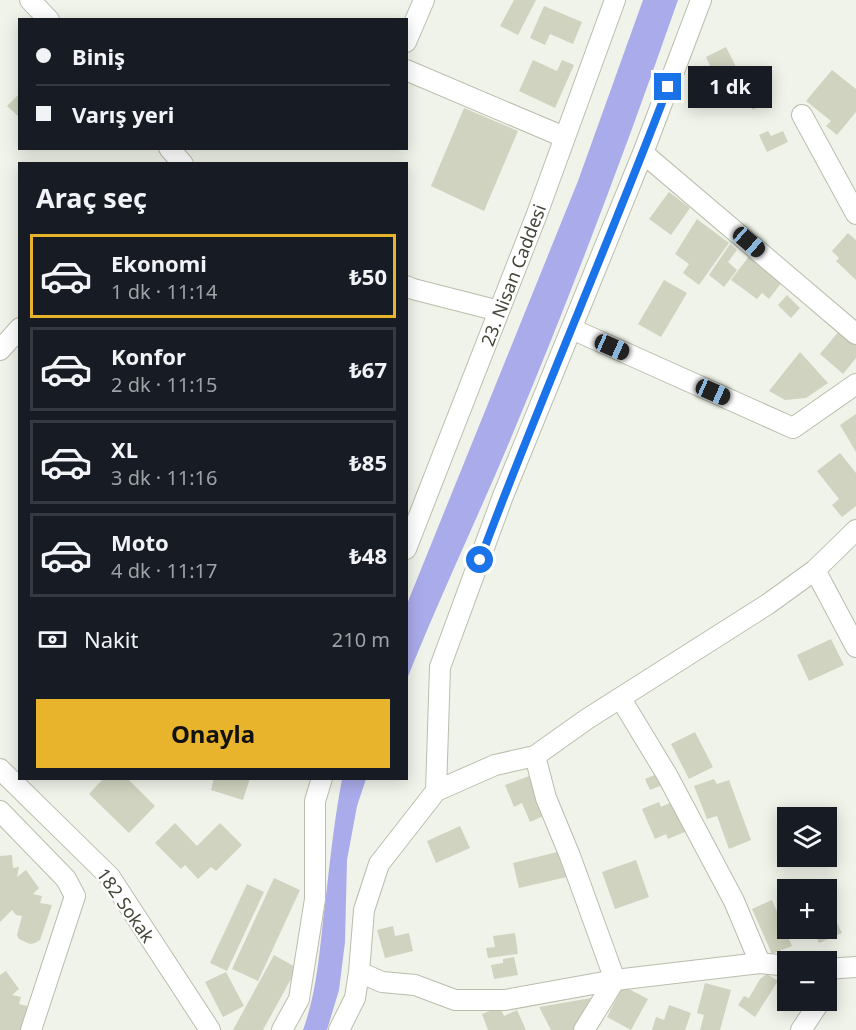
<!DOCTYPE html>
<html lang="tr">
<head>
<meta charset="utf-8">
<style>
	:root { --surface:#171b24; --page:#242831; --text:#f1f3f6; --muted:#9ea1a6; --line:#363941; --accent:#e7b42b }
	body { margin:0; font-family:"Noto Sans",sans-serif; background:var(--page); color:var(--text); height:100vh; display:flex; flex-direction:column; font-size:22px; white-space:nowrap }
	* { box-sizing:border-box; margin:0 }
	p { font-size:20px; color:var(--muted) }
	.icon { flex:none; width:33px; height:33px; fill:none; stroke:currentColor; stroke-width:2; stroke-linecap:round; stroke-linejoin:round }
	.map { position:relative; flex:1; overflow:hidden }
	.drawer { position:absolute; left:18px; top:162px; width:390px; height:618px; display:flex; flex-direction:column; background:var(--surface); border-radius:0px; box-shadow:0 3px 15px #0003 }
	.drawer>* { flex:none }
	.top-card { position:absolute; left:18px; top:18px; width:390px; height:132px; border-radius:0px; box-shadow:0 3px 15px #0003; display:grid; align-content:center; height:132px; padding:0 18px; background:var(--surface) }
	.tools { position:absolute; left:777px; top:807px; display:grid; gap:12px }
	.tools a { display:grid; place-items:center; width:60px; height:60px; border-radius:0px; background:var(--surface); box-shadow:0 3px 15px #0003; font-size:30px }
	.end { position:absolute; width:27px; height:27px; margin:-14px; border:8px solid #1a73e8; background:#fff; box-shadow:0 0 0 3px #fff }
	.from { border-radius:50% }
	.bubble { position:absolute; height:42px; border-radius:0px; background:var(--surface); box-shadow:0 3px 15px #0003; font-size:20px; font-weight:700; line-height:42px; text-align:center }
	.car { position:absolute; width:18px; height:36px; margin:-18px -9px; border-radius:8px; box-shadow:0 0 4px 2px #0007; background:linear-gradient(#222 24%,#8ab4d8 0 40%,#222 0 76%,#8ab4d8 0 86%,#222 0) }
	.top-card b { display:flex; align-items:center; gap:21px; height:57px; font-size:22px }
	.top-card b+b { border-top:2px solid var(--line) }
	.top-card i { width:15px; height:15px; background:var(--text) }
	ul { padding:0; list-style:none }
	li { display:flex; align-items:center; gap:18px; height:84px; margin:0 12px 9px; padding:0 6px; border:3px solid var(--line); border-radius:0px }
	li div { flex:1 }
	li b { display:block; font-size:22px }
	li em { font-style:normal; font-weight:700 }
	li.on { border-color:var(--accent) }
	li>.icon { width:54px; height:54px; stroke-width:1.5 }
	h2 { padding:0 18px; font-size:27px; line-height:72px }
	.pay { display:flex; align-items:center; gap:15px; height:66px; padding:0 18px; font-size:22px }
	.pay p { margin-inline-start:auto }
	.primary-button { display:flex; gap:12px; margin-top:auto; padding:12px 18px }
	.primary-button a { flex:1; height:69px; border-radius:0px; background:var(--accent); color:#111; font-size:24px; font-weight:700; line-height:69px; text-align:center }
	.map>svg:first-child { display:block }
</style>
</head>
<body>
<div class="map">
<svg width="856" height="1030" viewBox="0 0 856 1030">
	<rect width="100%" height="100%" fill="#f0f3e9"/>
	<path fill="#aaabea" d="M643 0H678C627 146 573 290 513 433 479 515 440 596 407 679V604L578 181Z
		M342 779H366L357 806 347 860 345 942 339 990 327 1030H303C316 994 319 958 323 921 329 873 333 826 342 779Z"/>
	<path fill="#d0d3bf" d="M514 0H536L518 35 500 26Z
		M544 6 582 22 573 44 550 34 545 45 530 38Z
		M726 47 737 69 716 79 706 57Z
		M533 60 557 71 562 60 574 65 555 108 519 91Z
		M832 70 856 89V112L837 135 826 126 831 121 806 101Z
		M756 72 771 99 753 110 744 95 750 92 743 79Z
		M20 93V118L7 106Z
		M464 108 518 131 484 211 431 186Z
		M768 131 771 136 783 131 788 142 767 152 759 135Z
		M669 192 690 208 671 235 649 219Z
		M697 219 729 243 699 285 683 273 689 264 675 254Z
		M848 233 856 240V280L836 261 839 258 832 251Z
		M730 244 737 250 728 262 737 270 724 287 709 275Z
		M749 256 782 282 769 299 762 293 757 299 731 280Z
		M664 280 687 293 661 337 638 324Z
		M787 295 800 308 791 318 778 305Z
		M839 331 856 345V358L843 374 820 354Z
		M800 352 828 383 806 398 785 400 769 391Z
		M856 414V452L840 425Z
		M840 453 856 473V506L842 517 832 505 839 499 817 471Z
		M831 639 844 665 809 681 797 655Z
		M695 732 713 767 689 779 671 744Z
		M659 773 665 784 650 790 645 779Z
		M532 775 548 814 530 822 522 803 514 807 505 785Z
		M104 778H127L155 806 129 833 89 794Z
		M214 778H250L243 800 211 790Z
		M714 779 717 784 729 780 751 840 729 849 717 816 707 819 694 786Z
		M674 801 687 831 668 839 666 834 655 839 642 809 659 802 661 807Z
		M175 823 197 846 220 823 242 845 216 871 211 867 198 879 185 865 181 869 155 843Z
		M460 826 470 848 436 863 427 841Z
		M561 851 567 877 519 888 513 863Z
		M12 855 13 868 19 867 17 877 26 870 39 888 33 894 42 896 40 903 52 905 40 940 35 943 30 944 19 939 17 935 22 916 16 915 12 910 0 922V856Z
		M636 860 649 897 615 909 602 872Z
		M274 878 300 890 258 981 232 969Z
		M247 884 264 892 227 971 210 963Z
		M772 900 792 946 772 954 752 909Z
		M829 907 842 933 819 943 812 928H826V908Z
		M393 926 395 936 409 933 413 951 385 958 377 930Z
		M515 933 518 954 488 958 486 948 495 947 493 936Z
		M274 955 297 968 263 1030H233Z
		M514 957 518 975 494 979 491 965 503 963V959Z
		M6 971 19 989 12 995 21 997 19 1004 31 1007 22 1030H0V975Z
		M226 972 244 1006 223 1017 205 982Z
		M767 974 778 981 755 1017 738 1005 744 996 749 998 760 979Z
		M705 983 731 990 720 1030H700L704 1015 697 1013Z
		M623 986 648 999 631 1030 607 1017Z
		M591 998 593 1001 573 1030H551L539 1007Z
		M669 1005 691 1013 685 1030H652L656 1017 664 1020Z
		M500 1007 504 1016 517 1010 526 1030H488L482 1014Z"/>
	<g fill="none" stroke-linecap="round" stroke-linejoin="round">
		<defs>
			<path id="minor" d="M30 0 49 20
				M406 42 424 0
				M406 70 564 137
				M802 115 856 214
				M169 148 183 164
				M643 153 856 334
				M406 286 413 289 499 311
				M572 329 793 428 856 384
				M0 350 20 328
				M406 549 537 214 615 0
				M815 570 856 647
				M621 699 667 775 734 901 760 963
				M535 756 546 798 570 856 615 980 584 1030
				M0 769 110 877 210 1030
				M436 791 440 667 503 496 643 153 701 0
				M0 811 66 879 75 896 31 1030
				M826 969 856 967
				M359 972 382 982 415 985 455 1000H505L615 980 760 963 788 966
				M282 1030 299 999 315 899V801L322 778
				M339 1030 355 998 359 972 364 910 379 864 436 791 495 765 535 756 587 719 768 604 815 570 856 530
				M801 1030 821 1000"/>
		</defs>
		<use href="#minor" stroke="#b9beac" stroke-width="22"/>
		<use href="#minor" stroke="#fff" stroke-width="20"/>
	</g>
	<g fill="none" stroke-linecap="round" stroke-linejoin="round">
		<path stroke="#1a73e8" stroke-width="8" d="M480 560C539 401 608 246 668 87"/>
	</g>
	<g text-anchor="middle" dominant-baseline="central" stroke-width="4.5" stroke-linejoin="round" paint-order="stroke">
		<g font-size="18" fill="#434638" stroke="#fff">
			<text transform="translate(513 275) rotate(-69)">23. Nisan Caddesi</text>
			<text transform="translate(126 905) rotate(55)">182 Sokak</text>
		</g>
	</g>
</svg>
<div class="tools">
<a><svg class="icon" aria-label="layers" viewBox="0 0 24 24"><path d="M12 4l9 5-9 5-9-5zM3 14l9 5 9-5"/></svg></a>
<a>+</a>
<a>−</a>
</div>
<i class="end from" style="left:480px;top:560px"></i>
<i class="end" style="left:668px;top:87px"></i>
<div class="bubble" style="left:688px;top:66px;width:84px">1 dk</div>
<i class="car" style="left:749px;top:242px;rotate:131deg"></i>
<i class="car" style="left:612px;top:347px;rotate:114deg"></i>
<i class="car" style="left:713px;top:392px;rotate:114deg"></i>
<div class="top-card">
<b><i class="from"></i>Biniş</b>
<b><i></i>Varış yeri</b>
</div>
<section class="drawer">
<h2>Araç seç</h2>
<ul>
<li class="on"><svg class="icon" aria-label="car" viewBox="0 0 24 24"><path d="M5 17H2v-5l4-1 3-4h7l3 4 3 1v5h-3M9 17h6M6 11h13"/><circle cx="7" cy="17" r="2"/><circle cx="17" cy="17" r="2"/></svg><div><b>Ekonomi</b><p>1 dk · 11:14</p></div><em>₺50</em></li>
<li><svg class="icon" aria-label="car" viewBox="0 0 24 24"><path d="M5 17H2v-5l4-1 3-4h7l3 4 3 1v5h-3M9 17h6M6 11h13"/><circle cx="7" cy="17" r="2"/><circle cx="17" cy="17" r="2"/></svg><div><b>Konfor</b><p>2 dk · 11:15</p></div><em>₺67</em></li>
<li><svg class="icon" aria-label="car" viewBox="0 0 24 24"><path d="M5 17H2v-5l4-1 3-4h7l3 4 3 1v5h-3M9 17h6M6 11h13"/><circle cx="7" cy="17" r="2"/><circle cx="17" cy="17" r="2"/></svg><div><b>XL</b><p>3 dk · 11:16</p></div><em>₺85</em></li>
<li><svg class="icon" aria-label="car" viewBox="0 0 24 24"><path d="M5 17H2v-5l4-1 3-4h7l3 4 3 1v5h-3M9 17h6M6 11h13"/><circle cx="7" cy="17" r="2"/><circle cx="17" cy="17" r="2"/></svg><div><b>Moto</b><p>4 dk · 11:17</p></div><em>₺48</em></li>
</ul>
<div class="pay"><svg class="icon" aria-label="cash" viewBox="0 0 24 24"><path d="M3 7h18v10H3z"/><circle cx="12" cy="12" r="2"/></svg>Nakit<p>210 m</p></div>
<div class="primary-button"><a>Onayla</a></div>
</section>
</div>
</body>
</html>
